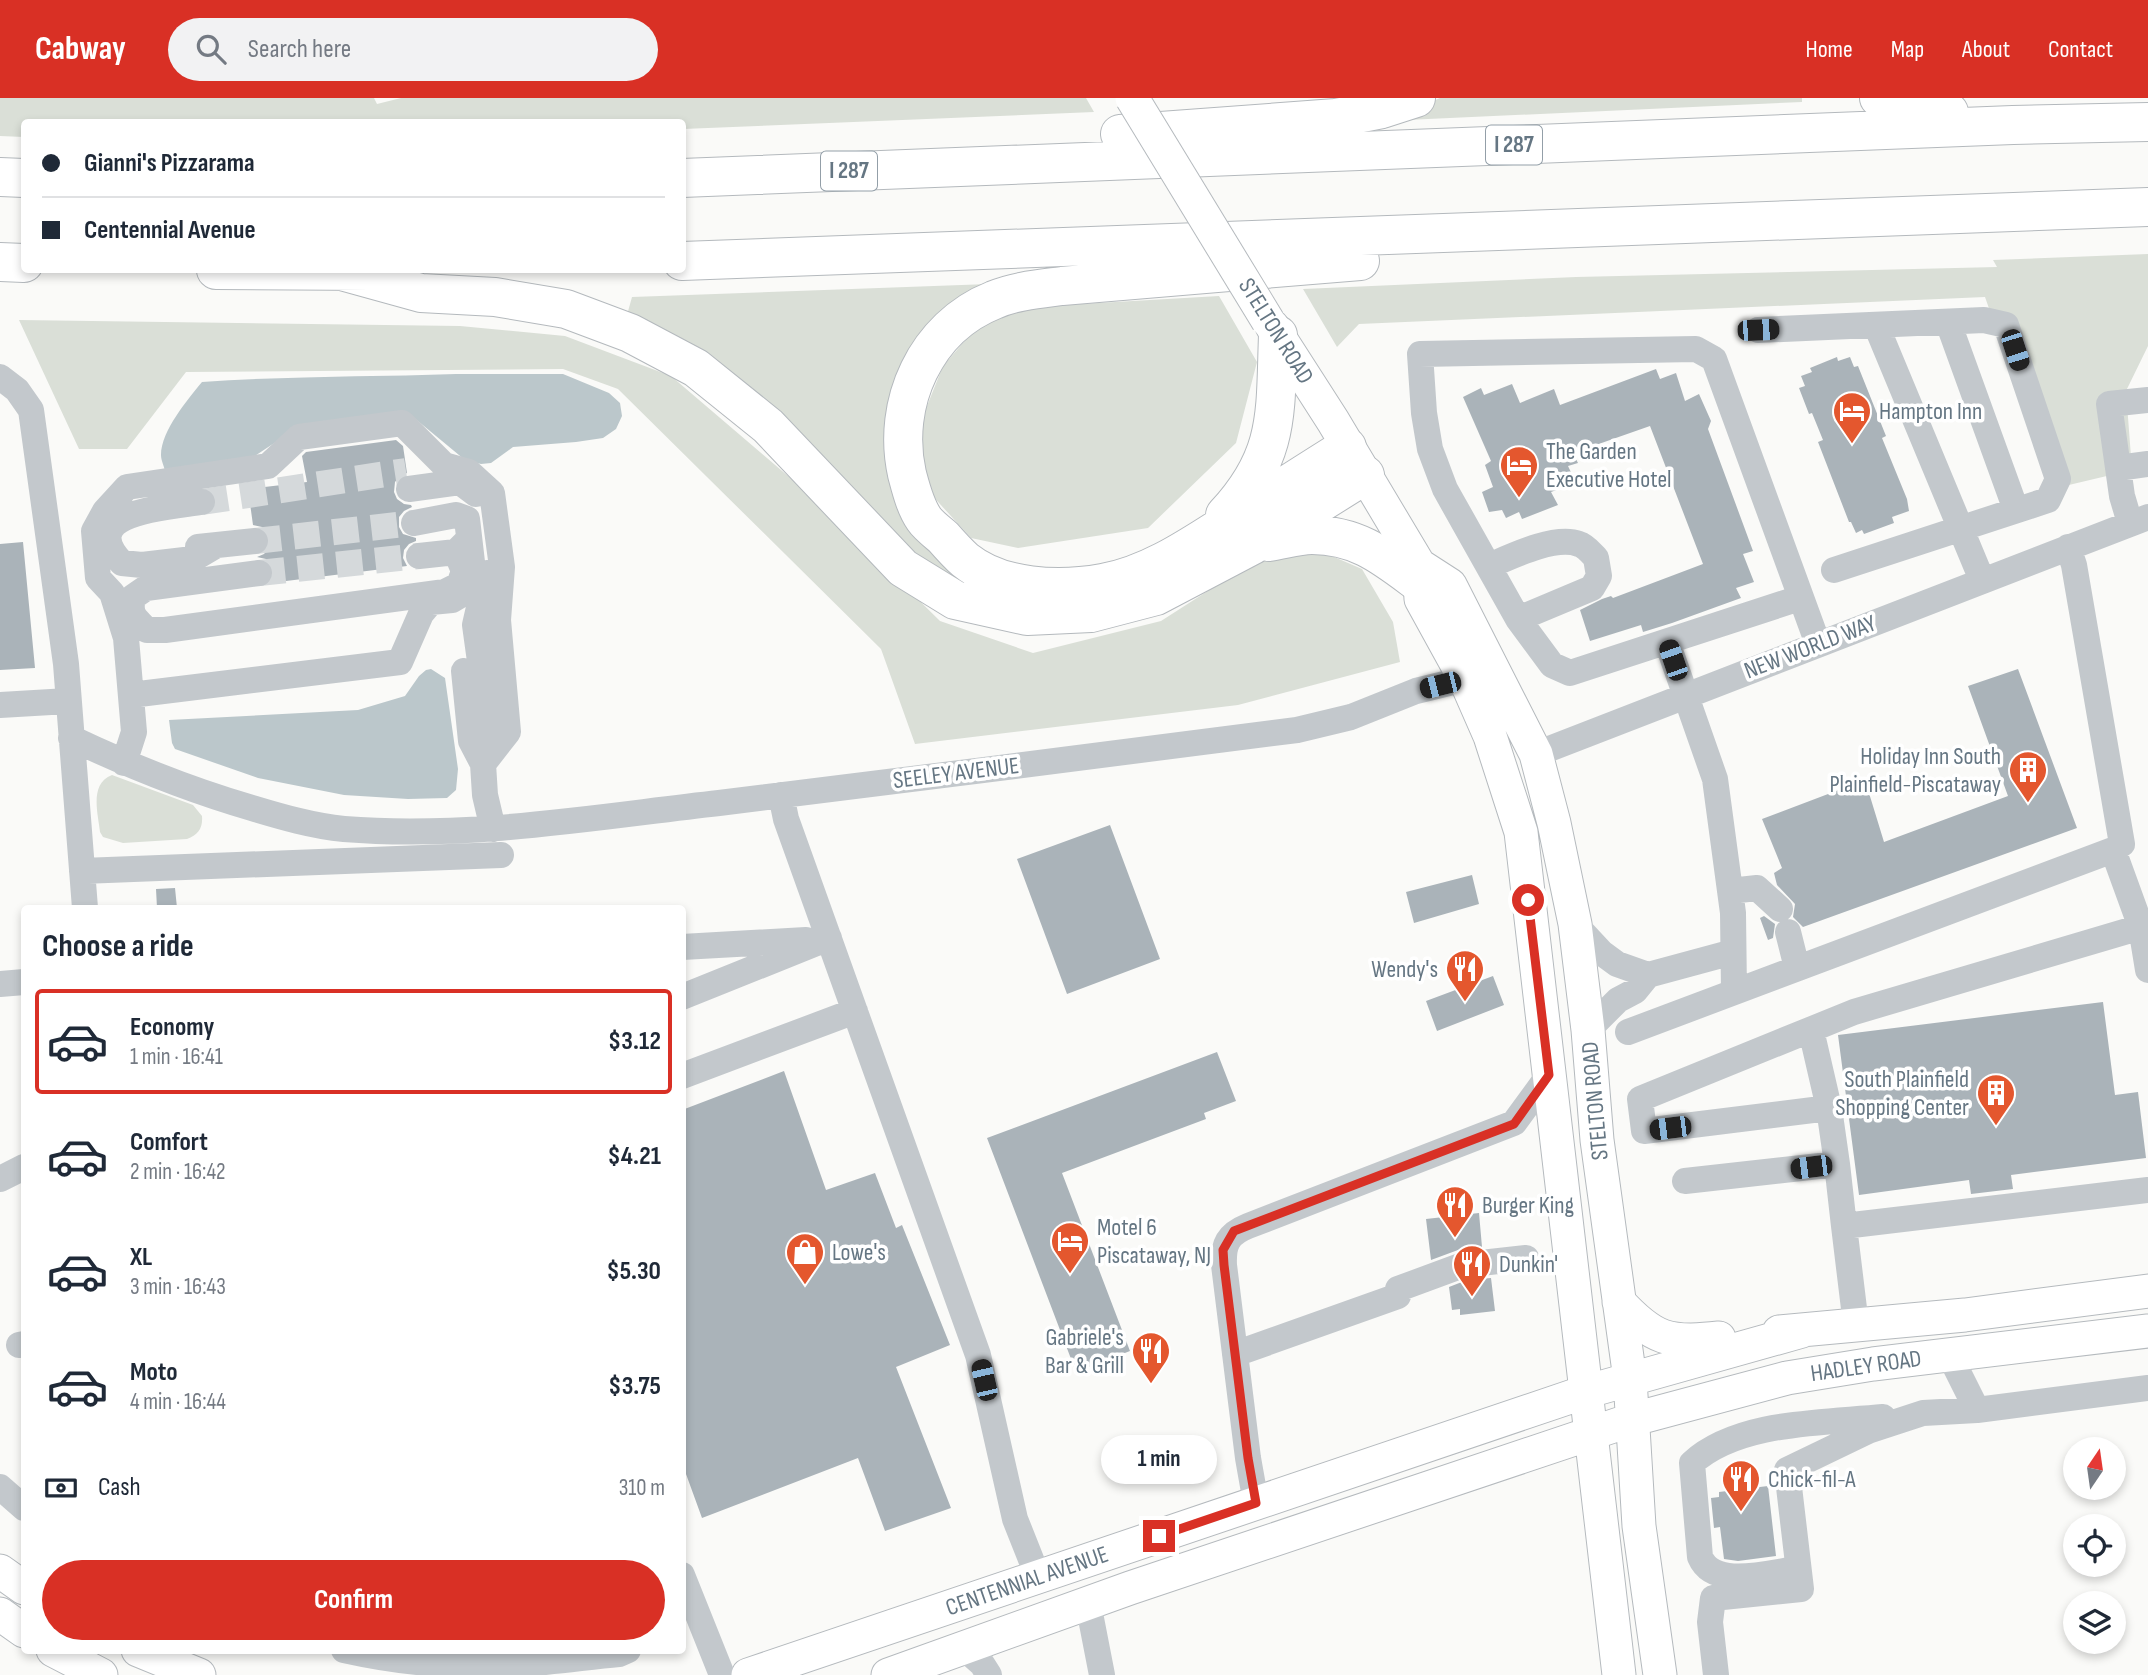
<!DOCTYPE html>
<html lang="en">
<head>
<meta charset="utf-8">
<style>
	:root { --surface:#fff; --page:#f2f2f3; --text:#1f2937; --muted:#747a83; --line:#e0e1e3; --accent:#d93025 }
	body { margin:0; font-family:"Sofia Sans Condensed",sans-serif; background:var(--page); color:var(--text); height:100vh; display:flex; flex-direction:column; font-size:26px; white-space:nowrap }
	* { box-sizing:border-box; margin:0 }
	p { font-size:23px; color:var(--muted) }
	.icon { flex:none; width:38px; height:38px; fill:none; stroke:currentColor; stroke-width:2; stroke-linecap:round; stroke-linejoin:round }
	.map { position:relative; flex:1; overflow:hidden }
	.panel { position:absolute; left:21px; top:807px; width:665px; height:749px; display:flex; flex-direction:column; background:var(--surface); border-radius:7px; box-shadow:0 4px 10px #0003 }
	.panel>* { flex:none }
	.top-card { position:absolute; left:21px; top:21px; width:665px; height:154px; border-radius:7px; box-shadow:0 4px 10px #0003; display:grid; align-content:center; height:154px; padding:0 21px; background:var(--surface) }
	.needle { width:46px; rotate:13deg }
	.buttons { position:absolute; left:2063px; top:1339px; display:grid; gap:14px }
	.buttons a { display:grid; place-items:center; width:63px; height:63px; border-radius:50%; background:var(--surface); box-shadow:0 4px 10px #0003; font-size:35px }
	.end { position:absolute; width:32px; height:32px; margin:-16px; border:9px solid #d93025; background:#fff; box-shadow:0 0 0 4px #fff }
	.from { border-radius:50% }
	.bubble { position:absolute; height:49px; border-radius:24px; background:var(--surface); box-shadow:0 4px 10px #0003; font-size:23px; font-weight:700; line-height:49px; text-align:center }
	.car { position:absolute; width:21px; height:42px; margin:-21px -10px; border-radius:9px; box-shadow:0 0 5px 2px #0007; background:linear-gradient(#222 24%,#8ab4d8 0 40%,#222 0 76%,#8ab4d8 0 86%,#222 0) }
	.top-card b { display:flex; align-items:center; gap:24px; height:66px; font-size:26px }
	.top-card b+b { border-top:2px solid var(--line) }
	.top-card i { width:18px; height:18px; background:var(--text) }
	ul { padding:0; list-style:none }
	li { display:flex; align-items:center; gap:21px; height:105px; margin:0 14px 10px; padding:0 7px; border:4px solid transparent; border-radius:7px }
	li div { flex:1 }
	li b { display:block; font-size:26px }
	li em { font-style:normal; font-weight:700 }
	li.selected { border-color:var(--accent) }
	li>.icon { width:63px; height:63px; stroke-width:1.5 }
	h2 { padding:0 21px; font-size:32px; line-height:84px }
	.pay { display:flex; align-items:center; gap:18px; height:77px; padding:0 21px; font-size:26px }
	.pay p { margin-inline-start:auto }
	.primary-button { display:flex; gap:14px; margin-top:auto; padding:14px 21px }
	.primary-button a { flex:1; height:80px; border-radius:42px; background:var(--accent); color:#fff; font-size:28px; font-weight:700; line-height:80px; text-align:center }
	header { display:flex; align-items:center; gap:42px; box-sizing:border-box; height:98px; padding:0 35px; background:var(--accent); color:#fff }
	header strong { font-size:33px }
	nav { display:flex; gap:38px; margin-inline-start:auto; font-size:24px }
	.search { width:490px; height:63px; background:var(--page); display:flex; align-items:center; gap:18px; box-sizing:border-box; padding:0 24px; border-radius:38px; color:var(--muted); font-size:26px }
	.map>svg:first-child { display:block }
</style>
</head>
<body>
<header>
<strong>Cabway</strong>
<div class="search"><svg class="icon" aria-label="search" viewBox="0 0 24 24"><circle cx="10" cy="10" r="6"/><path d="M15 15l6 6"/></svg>Search here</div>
<nav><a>Home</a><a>Map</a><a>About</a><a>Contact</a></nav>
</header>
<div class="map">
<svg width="2148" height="1577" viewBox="0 0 2148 1577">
	<rect width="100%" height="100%" fill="#fafaf8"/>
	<path fill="#dadfd7" d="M0 0H374L377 6 401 0H1086L1094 14 683 31 682 24H24V39L0 38Z
		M1440 0H1802V4L1341 25 1413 12Z
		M2148 156V248L2126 293 2132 372 2052 391 1985 199 1359 226 1337 249 1303 191 1576 179 1997 169 1993 162Z
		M989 186 932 224 891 380 976 488 903 457 627 217 632 199Z
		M1219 198 1257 264 1236 345 1148 430 1018 450 971 440 929 394 919 328 943 268 976 230 1011 210Z
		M19 222 460 228 565 238 671 278 823 408 940 523 1033 555 1161 523 1253 464 1318 452 1362 471 1393 524 1400 564 1238 607 915 646 881 551 618 291 563 271 186 274 127 351H79Z
		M112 677 193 707 202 718C203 730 198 737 187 741L123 745 103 739 100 734C98 715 89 686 112 677Z"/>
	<path fill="#bbc7cb" d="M456 276H563L609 295 620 305 622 318 616 331 603 340 576 344 513 349 491 365 481 366 465 362 413 319 294 332 247 363 165 373C164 368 161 362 161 357 161 333 188 301 202 284 287 278 371 279 456 276Z
		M431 571 445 580 458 671 456 692 447 700 408 701 344 697 258 680 175 651 172 645 169 622 358 612 405 598 419 578 426 572Z"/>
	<path fill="#aab3b9" d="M1837 259 1838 263 1850 259 1854 269 1858 268 1886 338 1882 340 1907 401 1909 413 1892 419 1894 425 1864 436 1862 432 1856 435 1851 424H1849L1818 344 1823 342 1812 315 1809 316 1799 290 1805 288 1801 278 1812 274 1810 270Z
		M1656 271 1660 281 1676 275 1685 303 1699 296 1711 323 1708 331 1753 453 1743 456 1754 484 1736 490 1741 500 1672 525 1643 534 1641 527 1590 543 1580 512 1602 501 1611 498 1613 500 1703 466 1650 328 1573 355 1578 365 1568 368 1576 385 1551 394 1558 407 1522 421 1519 414 1506 420 1502 412 1489 414 1482 394 1493 389 1485 367 1491 363 1463 299 1481 290 1484 297 1512 286 1520 305 1554 291 1560 307Z
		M396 342 403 348 407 375 400 378 395 384 394 394 397 401 404 406 411 407 412 409 404 413 399 419V429L403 436 416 440V443L409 446 404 452 403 460 407 468 270 485 275 474 272 466 266 461 257 459 264 456 269 450 270 441 267 433 262 429 253 427 248 391 307 384 302 358 306 354Z
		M23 444 35 570 0 572V446Z
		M2018 571 2077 730 1803 829 1793 819 1795 806 1777 787 1774 775 1782 770 1762 721 1865 682 1884 744 2008 698 1968 588Z
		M1110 727 1160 861 1067 896 1017 761Z
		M1472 777 1479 806 1414 825 1406 794Z
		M175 790 177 810H157L156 791Z
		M1764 818 1775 826 1773 840 1768 842 1760 820Z
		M1493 878 1504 907 1437 933 1426 903Z
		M2103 904 2115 997 2138 994 2146 1060 2011 1077 2013 1091 1971 1096 1969 1082 1859 1097 1838 937Z
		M1217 954 1236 1003 1204 1015 1206 1021 1062 1075 1130 1253 1076 1274 987 1040Z
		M784 973 826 1092 875 1075 896 1130 902 1127 950 1247 896 1269 951 1410 885 1433 858 1360 702 1420 682 1365V1012Z
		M1479 1115 1482 1149 1458 1152 1431 1162 1426 1121Z
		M1491 1180 1495 1213 1460 1217V1211L1452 1212 1449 1189 1467 1182Z
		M1768 1388 1776 1458 1738 1463 1724 1461 1720 1429 1714 1430 1711 1400 1719 1399V1394Z"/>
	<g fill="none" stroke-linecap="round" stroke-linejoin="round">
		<path stroke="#d5d9db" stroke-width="26" stroke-dasharray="26 13" stroke-linecap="butt" d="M202 404 406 373
			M255 443 414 425
			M259 475 419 458"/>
		<defs>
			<path id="major" d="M1272 228 1333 323 1419 467 1450 487 1536 656 1554 725 1575 826 1588 932 1597 1042 1630 1281 1639 1428 1660 1577
				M1419 467 1421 501 1465 581 1490 638 1521 734 1619 1577
				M1619 1204C1653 1241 1669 1246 1719 1240
				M1779 1234 1965 1217 2148 1193
				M0 1473 24 1490
				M0 1516 24 1533
				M53 1552 101 1577
				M138 1552 199 1577
				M748 1577 1585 1294 1802 1233
				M888 1577 1130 1490 1634 1321 1787 1280 1873 1266 2148 1233"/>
			<path id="highway" d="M1879 0 1949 14
				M1120 36 1336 20 1382 11 1416 0
				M0 79 24 80
				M682 80 2013 27 2148 24
				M682 163 2148 109
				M0 164 24 165
				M216 172 371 173
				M345 174 421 195 495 199 566 211 630 235 696 270 768 328 903 470 955 502 1027 518 1091 515 1156 498 1253 447 1365 377
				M1347 349C1310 372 1273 396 1235 420 1194 446 1152 476 1103 485 1059 493 1001 491 965 462 957 455 950 447 943 439 937 434 928 427 924 421 915 408 911 391 907 376 891 305 926 229 994 202 1015 193 1039 191 1062 188L1360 163
				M1225 417C1281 357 1275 314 1278 237
				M1269 444C1283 442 1298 437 1312 437 1358 437 1384 459 1419 485"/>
		</defs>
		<use href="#major" stroke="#b5babe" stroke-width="35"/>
		<use href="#highway" stroke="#b4b9bd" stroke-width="40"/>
		<path stroke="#c3c8cc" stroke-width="26" d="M1948 224 2016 412
			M1876 227 1982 482
			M1758 232 1984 222 2006 227 2058 381 2048 402 1834 472
			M0 279 17 292 31 312 66 566 85 810
			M2118 370 2148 366
			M409 391 460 384 476 396
			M202 404C171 409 73 413 122 465L142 467 193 461 215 448
			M2130 425 2122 398 2109 306 2148 302
			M198 449 255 443
			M419 458 456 454 469 441
			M1489 468C1512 458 1555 437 1579 446 1586 448 1591 455 1596 460L1599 478 1592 490 1518 521
			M259 475 146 490 133 499C129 517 135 520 147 532H165L445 494 459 487 464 473 456 454
			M1800 500 1570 575 1552 567 1518 521 1445 391 1430 351 1424 315 1420 256 1696 251 1714 261 1818 546
			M1667 544 1715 681 1733 815 1734 894
			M464 573 471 643 483 666
			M131 597 400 564 421 516 431 504 452 502 467 493 473 473 467 421 456 417 414 425
			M0 607 68 603
			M71 640C130 668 190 692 252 710 282 719 313 728 344 731 470 741 594 719 719 705 912 682 1104 656 1297 632L1351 619 1416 593 1465 581
			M482 650 485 697 493 731
			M1536 656 2148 419
			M484 664 490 636 475 527 487 475
			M124 665 134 634 126 540 112 495 98 480 94 433 105 413 127 389 268 368 299 339 402 325 444 367 469 374 492 395 502 469 498 522 508 634 483 666
			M781 697 786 721 978 1257 1015 1421 1038 1479
			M2113 752 2141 829 2148 872
			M82 773 501 757
			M1730 793 1757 790 1780 811
			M1575 826 1602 855 1617 866 1648 877 1635 893 1618 902 1588 932
			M1788 834 1797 870
			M682 849 806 842
			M1648 877 1733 854
			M0 886 24 884
			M682 899 829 840
			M1811 932 1829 1010 1837 1066
			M1628 934 2113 752 2122 746 2074 467 2068 449
			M682 978 855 913
			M1829 1010 1644 1033 1640 1001 1854 914 2141 829
			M0 1081 24 1069
			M1685 1083 1837 1066 1844 1128 2148 1092
			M1844 1128 1856 1227
			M1398 1191 1463 1167 1526 1160
			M19 1247 24 1246
			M1235 1256 1398 1198
			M1949 1256 1977 1312
			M0 1389 24 1410
			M1256 1405 1248 1360 1224 1167C1223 1146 1228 1136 1248 1128L1514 1025 1549 977
			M1798 1471C1770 1474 1714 1492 1700 1459L1692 1365C1738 1323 1823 1325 1883 1319
			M682 1477 722 1577
			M1088 1505 1102 1577
			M964 1550 982 1566 989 1577
			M344 1552C402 1565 463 1570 522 1566 554 1564 587 1559 619 1556L628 1552
			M1716 1577 1710 1524 1713 1500 1801 1491 1787 1372 1868 1333 1923 1315 1977 1312 2148 1290"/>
		<use href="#major" stroke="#fff" stroke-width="33"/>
		<use href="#highway" stroke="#fff" stroke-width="38"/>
		<defs>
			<path id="major-bridge" d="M1132 0 1268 223"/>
		</defs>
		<use href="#major-bridge" stroke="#b5babe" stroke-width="35" stroke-linecap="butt"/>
		<use href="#major-bridge" stroke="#fff" stroke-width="33"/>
	</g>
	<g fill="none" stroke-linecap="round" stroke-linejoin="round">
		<path stroke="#d93025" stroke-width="9" d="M1159 1438 1256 1405 1248 1360 1224 1167 1223 1152 1234 1133 1514 1026 1549 977 1528 802"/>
	</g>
	<defs>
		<symbol id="hotel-pin" viewBox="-11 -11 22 30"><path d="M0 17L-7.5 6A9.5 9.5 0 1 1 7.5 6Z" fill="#e4572e" stroke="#fff"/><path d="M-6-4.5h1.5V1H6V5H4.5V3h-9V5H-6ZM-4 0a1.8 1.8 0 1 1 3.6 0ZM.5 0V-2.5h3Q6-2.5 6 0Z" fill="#fff"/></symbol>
		<symbol id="building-pin" viewBox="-11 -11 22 30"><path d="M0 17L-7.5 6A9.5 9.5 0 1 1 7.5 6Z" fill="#e4572e" stroke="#fff"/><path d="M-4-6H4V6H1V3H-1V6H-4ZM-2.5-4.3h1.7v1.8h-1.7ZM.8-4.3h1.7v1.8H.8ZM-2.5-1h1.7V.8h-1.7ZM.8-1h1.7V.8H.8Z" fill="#fff"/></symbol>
		<symbol id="restaurant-pin" viewBox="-11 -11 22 30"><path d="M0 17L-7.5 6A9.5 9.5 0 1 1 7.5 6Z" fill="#e4572e" stroke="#fff"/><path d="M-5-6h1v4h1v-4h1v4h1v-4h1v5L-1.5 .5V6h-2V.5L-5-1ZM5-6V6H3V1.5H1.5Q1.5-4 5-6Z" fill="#fff"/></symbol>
		<symbol id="shop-pin" viewBox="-11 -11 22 30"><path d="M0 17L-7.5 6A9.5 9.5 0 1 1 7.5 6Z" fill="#e4572e" stroke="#fff"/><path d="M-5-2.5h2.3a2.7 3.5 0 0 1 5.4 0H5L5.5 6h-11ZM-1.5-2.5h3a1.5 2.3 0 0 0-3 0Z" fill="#fff"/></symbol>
	</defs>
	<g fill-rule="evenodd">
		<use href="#hotel-pin" x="1830" y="291" width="44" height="60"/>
		<use href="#hotel-pin" x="1497" y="345" width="44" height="60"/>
		<use href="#building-pin" x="2006" y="650" width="44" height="60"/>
		<use href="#restaurant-pin" x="1443" y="849" width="44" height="60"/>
		<use href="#building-pin" x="1974" y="973" width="44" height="60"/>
		<use href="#restaurant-pin" x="1433" y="1085" width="44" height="60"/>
		<use href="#hotel-pin" x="1048" y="1121" width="44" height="60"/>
		<use href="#shop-pin" x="783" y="1132" width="44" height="60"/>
		<use href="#restaurant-pin" x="1450" y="1144" width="44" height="60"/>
		<use href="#restaurant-pin" x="1129" y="1231" width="44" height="60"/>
		<use href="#restaurant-pin" x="1719" y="1359" width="44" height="60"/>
	</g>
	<g text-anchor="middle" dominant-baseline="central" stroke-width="7" stroke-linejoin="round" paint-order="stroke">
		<g fill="#fff" stroke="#939fa8" stroke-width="2">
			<rect x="1486" y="27.5" width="56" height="39" rx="5"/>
			<rect x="821" y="53.5" width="56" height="39" rx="5"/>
		</g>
		<g font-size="23" font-weight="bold" fill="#657683">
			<text x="1514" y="47">I 287</text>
			<text x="849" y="73">I 287</text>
		</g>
		<g font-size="24" fill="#657683" stroke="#fff">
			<text transform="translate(1276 233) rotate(58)">STELTON ROAD</text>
			<text transform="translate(1810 549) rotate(-21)">NEW WORLD WAY</text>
			<text transform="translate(956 675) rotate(-7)">SEELEY AVENUE</text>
			<text transform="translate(1595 1003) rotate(-95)">STELTON ROAD</text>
			<text transform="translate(1866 1268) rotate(-8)">HADLEY ROAD</text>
			<text transform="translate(1027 1483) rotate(-19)">CENTENNIAL AVENUE</text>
		</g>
		<g font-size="24" fill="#657683" stroke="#fff" text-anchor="start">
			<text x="1879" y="313">Hampton Inn</text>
			<text x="1546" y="353">The Garden<tspan x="1546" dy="28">Executive Hotel</tspan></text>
			<text x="2001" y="658" text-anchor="end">Holiday Inn South<tspan x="2001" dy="28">Plainfield-Piscataway</tspan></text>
			<text x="1438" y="871" text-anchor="end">Wendy's</text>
			<text x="1969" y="981" text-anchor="end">South Plainfield<tspan x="1969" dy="28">Shopping Center</tspan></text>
			<text x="1482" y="1107">Burger King</text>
			<text x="1097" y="1129">Motel 6<tspan x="1097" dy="28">Piscataway, NJ</tspan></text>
			<text x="832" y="1154">Lowe's</text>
			<text x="1499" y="1166">Dunkin'</text>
			<text x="1124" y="1239" text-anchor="end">Gabriele's<tspan x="1124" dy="28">Bar &amp; Grill</tspan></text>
			<text x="1768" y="1381">Chick-fil-A</text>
		</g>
	</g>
</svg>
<div class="buttons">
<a><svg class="needle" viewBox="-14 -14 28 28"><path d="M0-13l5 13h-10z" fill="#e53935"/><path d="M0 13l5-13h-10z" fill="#747a83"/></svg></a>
<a><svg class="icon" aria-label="locate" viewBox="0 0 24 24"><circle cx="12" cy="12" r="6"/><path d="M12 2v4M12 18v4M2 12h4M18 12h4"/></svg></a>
<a><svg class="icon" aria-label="layers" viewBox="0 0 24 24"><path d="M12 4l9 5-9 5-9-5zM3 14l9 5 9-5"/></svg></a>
</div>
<i class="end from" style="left:1528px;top:802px"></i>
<i class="end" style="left:1159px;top:1438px"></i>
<div class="bubble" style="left:1101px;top:1337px;width:116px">1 min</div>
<i class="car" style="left:1758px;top:232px;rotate:88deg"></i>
<i class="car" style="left:2015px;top:252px;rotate:162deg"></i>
<i class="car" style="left:1673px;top:562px;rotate:341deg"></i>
<i class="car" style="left:1440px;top:587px;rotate:256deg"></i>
<i class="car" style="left:1670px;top:1030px;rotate:263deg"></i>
<i class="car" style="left:1811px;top:1069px;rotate:263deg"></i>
<i class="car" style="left:984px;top:1282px;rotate:347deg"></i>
<div class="top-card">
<b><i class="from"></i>Gianni's Pizzarama</b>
<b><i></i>Centennial Avenue</b>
</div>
<section class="panel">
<h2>Choose a ride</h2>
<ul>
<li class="selected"><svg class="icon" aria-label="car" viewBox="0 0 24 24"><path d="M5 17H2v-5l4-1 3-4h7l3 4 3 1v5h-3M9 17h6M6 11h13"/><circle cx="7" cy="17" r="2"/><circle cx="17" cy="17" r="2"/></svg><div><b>Economy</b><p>1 min · 16:41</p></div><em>$3.12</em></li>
<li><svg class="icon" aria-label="car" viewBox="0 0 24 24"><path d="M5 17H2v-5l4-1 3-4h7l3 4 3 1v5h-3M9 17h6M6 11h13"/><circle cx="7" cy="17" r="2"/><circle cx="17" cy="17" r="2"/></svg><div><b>Comfort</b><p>2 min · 16:42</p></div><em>$4.21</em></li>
<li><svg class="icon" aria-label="car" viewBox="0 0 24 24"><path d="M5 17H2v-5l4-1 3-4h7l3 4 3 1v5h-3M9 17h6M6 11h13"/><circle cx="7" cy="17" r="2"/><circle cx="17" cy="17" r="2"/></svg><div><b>XL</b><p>3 min · 16:43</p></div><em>$5.30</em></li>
<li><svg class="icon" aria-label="car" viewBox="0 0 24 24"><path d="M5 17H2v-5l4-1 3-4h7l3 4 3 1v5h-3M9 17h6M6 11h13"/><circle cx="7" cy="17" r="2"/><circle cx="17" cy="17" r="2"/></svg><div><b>Moto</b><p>4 min · 16:44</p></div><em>$3.75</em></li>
</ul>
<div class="pay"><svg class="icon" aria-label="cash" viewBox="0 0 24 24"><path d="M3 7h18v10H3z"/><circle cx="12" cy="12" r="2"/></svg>Cash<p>310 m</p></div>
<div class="primary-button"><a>Confirm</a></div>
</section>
</div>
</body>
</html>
